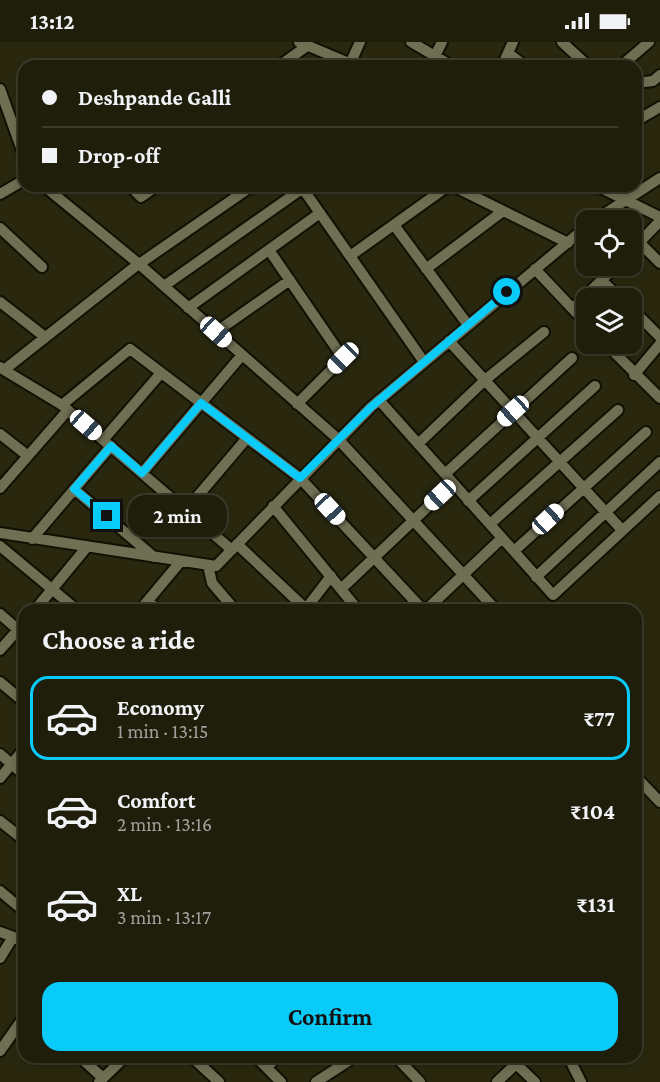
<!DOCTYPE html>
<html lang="en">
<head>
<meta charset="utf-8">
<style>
	:root { --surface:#1f1e0b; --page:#2c2b19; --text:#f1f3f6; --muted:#a1a29d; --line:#3c3c2c; --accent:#08cbfa }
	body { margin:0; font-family:"Crimson Pro",serif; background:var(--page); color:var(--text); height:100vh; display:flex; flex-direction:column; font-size:22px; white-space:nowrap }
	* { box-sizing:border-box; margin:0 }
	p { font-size:20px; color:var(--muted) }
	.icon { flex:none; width:33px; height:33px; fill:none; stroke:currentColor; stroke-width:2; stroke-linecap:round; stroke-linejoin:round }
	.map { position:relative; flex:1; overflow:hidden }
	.details { position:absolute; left:18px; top:562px; width:624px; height:459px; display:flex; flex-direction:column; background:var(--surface); border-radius:18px; box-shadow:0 3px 9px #0003,0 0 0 2px var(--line) }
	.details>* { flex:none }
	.guide { position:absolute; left:18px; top:18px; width:624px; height:132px; border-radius:18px; box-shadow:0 3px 9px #0003,0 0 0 2px var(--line); display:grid; align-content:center; height:132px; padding:0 24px; background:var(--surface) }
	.controls { position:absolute; left:576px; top:168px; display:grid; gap:12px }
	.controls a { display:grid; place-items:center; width:66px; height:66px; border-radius:12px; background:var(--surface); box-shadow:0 3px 9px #0003,0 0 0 2px var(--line); font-size:30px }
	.end { position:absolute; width:27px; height:27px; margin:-14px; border:8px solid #08cbfa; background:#111; box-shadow:0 0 0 3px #111 }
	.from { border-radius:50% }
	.bubble { position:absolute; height:42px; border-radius:18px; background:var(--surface); box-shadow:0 3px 9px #0003,0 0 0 2px var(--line); font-size:20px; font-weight:700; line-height:42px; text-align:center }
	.car { position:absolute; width:18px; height:36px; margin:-18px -9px; border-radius:8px; box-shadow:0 0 4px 2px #0007; background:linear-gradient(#fff 24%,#345 0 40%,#fff 0 76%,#345 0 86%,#fff 0) }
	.guide b { display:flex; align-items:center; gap:21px; height:57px; font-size:22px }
	.guide b+b { border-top:2px solid var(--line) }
	.guide i { width:15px; height:15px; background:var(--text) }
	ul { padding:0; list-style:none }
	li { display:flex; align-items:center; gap:18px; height:84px; margin:0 12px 9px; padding:0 12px; border:3px solid transparent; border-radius:18px }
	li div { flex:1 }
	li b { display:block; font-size:22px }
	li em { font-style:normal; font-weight:700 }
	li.selected { border-color:var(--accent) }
	li>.icon { width:54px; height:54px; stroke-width:1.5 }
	h2 { padding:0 24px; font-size:27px; line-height:72px }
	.cta { display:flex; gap:12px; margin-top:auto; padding:12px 24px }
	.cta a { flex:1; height:69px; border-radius:18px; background:var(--accent); color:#111; font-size:24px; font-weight:700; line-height:69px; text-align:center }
	.status { display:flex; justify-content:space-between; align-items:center; height:42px; padding:0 30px; background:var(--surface); direction:ltr }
	.status svg { height:16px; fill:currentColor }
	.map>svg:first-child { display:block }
</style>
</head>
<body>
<div class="status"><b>13:12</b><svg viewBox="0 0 49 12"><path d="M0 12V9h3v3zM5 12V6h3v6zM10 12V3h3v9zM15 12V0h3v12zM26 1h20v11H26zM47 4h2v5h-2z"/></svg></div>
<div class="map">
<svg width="660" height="1040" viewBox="0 0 660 1040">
	<rect width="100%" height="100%" fill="#29280f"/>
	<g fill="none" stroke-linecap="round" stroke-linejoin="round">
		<defs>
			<path id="minor" d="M299 0 356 24
				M411 0 452 24
				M562 0 588 24
				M508 11 525 24
				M350 22 360 0
				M279 24 307 4
				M430 24 442 0
				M502 24 513 0
				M621 24 649 0
				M636 41 653 39 660 33
				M0 47 24 114
				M636 79 660 65
				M44 144 139 222 338 397 496 568
				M130 144 141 155 157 144
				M301 144 424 320
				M453 144 568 201
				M597 144 660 175
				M620 144V156
				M0 152 24 138
				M595 178 660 136
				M394 183 468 283
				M0 186 42 225
				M639 200 660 221
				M269 208 343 316 297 362
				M632 208 660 179
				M350 214 448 144
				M426 227 503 169
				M535 227 586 281
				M601 238 620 256
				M164 244 303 146
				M0 260 45 295
				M188 266 320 171
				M573 266 616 224
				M632 267 660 295
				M216 290 290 238
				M449 299 622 488
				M606 302 660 356
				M0 325 4 328 132 227 252 144
				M4 328 62 363 232 508
				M634 333 660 302
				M379 358 553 553 660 454
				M62 363 130 307 300 436 423 568
				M0 392 28 414
				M103 398 161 331
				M418 402 485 338 544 290
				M142 431 242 313
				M445 432 572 316
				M0 446 68 368
				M74 447 154 515
				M468 459 595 344
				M273 464 358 568
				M186 468 247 396
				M490 482 618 368
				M0 491 216 524 371 365 586 185
				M32 497 111 404
				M237 502 307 568
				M0 504 77 568
				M514 509 646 390
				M208 523 212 541 235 568
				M536 535 660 420
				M341 547 453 441
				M148 559 158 568
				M35 568 86 506
				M140 568 181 519
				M305 568 331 534
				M426 568 502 496
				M0 572 24 593
				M0 608 24 581
				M0 640 24 660
				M0 712 24 733
				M636 735 660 760
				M0 736 24 707
				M0 779 24 798
				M0 849 24 869
				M0 890 24 899
				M0 916 13 895
				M0 1009 24 975
				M81 1016 103 1036
				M193 1016 219 1040
				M257 1016 281 1040
				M397 1016 420 1040
				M510 1016 535 1040
				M569 1016 581 1040
				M267 1025 276 1016
				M99 1040 124 1016
				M316 1040 353 1016
				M497 1040 516 1022"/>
		</defs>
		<use href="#minor" stroke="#121100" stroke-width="14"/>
		<use href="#minor" stroke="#6f6f53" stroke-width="10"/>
	</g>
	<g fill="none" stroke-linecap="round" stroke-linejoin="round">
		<path stroke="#08cbfa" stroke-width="8" d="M107 474 74 447 111 404 142 431 201 361 300 436 371 365 507 250"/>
	</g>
</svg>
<div class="controls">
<a><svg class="icon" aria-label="locate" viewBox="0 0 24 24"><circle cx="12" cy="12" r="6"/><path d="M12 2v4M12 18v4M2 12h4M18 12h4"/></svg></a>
<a><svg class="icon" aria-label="layers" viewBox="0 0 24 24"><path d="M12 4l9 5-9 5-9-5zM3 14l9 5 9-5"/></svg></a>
</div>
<i class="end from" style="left:507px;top:250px"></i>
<i class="end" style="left:107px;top:474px"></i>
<div class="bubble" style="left:128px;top:453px;width:99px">2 min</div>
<i class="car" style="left:216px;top:290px;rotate:132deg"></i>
<i class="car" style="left:343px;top:316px;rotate:225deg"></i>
<i class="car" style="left:513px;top:369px;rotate:228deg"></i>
<i class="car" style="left:86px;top:383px;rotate:131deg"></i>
<i class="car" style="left:440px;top:453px;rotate:227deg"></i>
<i class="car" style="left:330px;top:467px;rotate:137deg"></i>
<i class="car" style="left:548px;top:477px;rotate:47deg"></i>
<div class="guide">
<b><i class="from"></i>Deshpande Galli</b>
<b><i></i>Drop-off</b>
</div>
<section class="details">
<h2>Choose a ride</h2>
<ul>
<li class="selected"><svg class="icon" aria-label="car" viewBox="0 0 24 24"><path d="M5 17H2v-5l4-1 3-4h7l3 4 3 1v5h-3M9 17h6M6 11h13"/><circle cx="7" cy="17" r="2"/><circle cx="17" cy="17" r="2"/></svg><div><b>Economy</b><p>1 min · 13:15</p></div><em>₹77</em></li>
<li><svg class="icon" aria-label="car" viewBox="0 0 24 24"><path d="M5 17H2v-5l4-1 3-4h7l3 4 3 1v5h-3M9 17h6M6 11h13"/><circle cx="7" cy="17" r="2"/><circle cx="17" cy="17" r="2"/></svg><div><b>Comfort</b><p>2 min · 13:16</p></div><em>₹104</em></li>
<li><svg class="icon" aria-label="car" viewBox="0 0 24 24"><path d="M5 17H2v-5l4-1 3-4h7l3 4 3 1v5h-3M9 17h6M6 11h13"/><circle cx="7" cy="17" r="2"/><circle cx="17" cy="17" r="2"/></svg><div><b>XL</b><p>3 min · 13:17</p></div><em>₹131</em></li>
</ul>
<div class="cta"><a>Confirm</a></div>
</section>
</div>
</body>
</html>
